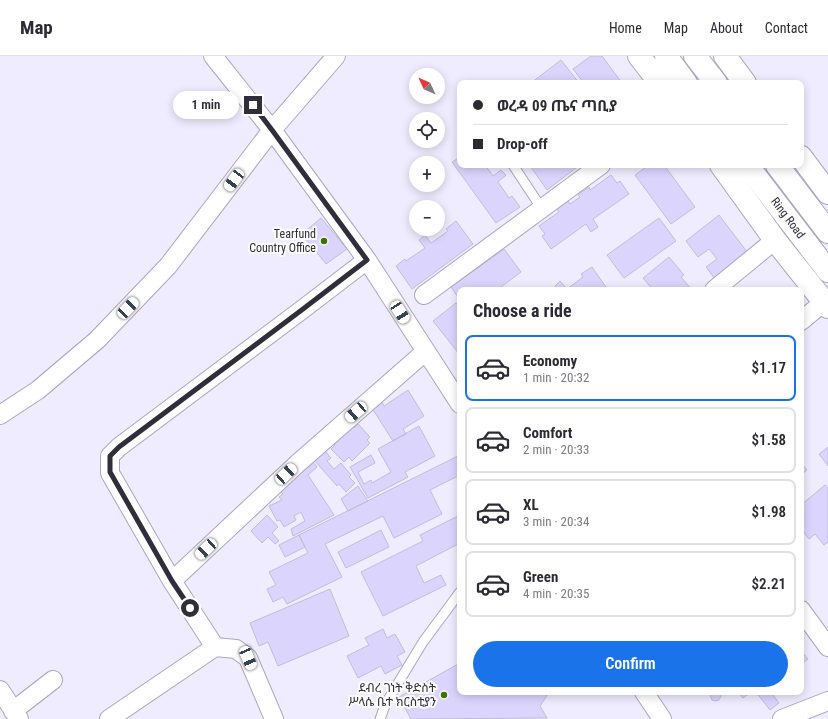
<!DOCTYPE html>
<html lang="en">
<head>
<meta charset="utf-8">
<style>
	:root { --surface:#fff; --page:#f2f2f3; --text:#2b2b33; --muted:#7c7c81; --line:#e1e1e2; --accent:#1a73e8 }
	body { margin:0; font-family:"Roboto Condensed","Noto Sans Ethiopic",sans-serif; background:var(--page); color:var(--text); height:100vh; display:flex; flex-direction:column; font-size:15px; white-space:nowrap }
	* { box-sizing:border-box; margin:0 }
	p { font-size:13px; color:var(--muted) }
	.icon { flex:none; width:22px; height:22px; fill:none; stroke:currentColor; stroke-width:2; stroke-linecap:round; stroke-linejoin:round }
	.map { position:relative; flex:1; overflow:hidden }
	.panel { position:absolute; left:457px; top:231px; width:347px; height:408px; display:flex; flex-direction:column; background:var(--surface); border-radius:8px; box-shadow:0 2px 10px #0003 }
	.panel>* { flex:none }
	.banner { position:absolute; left:457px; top:24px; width:347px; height:88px; border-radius:8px; box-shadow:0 2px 10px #0003; display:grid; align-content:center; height:88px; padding:0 16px; background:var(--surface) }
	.needle { width:26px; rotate:314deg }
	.buttons { position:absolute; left:409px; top:12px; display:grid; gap:8px }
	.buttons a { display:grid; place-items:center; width:36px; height:36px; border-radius:50%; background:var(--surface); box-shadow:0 2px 10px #0003; font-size:20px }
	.end { position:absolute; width:18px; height:18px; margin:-9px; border:5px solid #302e3a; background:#fff; box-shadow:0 0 0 2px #fff }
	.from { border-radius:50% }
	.bubble { position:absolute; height:28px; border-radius:14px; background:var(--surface); box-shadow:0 2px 10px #0003; font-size:13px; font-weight:600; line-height:28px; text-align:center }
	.car { position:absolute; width:12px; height:24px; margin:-12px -6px; border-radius:5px; box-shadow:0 0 3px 1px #0007; background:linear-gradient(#fff 24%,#345 0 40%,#fff 0 76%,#345 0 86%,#fff 0) }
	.banner b { display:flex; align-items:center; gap:14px; height:38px; font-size:15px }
	.banner b+b { border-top:1px solid var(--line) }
	.banner i { width:10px; height:10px; background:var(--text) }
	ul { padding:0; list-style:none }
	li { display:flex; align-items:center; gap:12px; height:66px; margin:0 8px 6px; padding:0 8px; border:2px solid var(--line); border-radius:8px }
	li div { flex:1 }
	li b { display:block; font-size:15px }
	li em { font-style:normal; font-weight:600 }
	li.on { border-color:var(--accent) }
	li>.icon { width:36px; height:36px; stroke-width:1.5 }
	h2 { padding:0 16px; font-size:18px; line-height:48px }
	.primary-button { display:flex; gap:8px; margin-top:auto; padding:8px 16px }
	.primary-button a { flex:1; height:46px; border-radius:24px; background:var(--accent); color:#fff; font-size:16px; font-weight:600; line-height:46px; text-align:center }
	header { display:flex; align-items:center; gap:24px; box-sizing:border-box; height:56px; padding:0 20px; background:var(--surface); border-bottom:1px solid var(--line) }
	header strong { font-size:19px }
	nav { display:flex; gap:22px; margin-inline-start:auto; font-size:14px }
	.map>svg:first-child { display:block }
</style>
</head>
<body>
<header>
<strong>Map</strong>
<nav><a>Home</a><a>Map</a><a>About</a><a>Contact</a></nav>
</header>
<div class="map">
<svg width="828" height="663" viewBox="0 0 828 663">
	<rect width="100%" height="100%" fill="#efecff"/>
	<path fill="#dbd4fd" stroke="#c1bcda" d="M591 0H602L622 27H584L573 13Z
		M561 4 579 27H531Z
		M460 101V109H485L493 120 501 114 506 119 498 126 509 142 512 140 520 151 496 167 452 106Z
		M534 109H580L547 134 531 111Z
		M649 109H664L695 151 671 168 635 119Z
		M611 119 617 127 620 125 629 138 593 163 598 171 591 176 586 168 551 193 542 180 545 178 539 170 559 156 557 153 568 145 570 148 580 141 578 139 589 131 590 134Z
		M719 159 751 201 718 227 706 211 717 203 709 193 698 201 686 185Z
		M321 162 347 193 326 208 302 178Z
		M659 162 676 185 624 222 607 199Z
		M456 165 473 188 412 233 396 210 405 203 406 205 425 192 419 184 425 179 431 187 448 175 446 173Z
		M504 193 521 216 497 234H460V244L451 231Z
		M669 201 684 219 681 221 692 234H653L643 222Z
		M592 211 608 234H558L555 230 560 225 567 233 583 221 581 218Z
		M456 247 460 252V299L433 265Z
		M408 334 424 360 403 373 406 378 393 385 370 349 380 343 384 350Z
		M358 368 370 381 367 384 370 387 352 405 349 401 344 406 331 393 335 389 333 387 351 369 354 372Z
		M419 370 435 400 405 416 408 421 368 442 350 411 371 399 375 407 358 416 364 428 371 424 372 427 391 416 378 393Z
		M828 391V410L819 398Z
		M325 395 331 402 327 405 334 413 341 407 351 419 349 421 355 427 346 436 339 428 337 430 315 405Z
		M460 399V419L430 434 442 458 394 482 383 460 325 488 342 521 287 548 283 541 273 546 267 533 276 529 269 516 308 497 299 479Z
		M310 402 317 411 308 419 334 459 293 480 291 473 305 465 301 456 294 460 296 464 284 471 280 464 277 465 269 450 282 444 279 441 283 438 280 435Z
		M801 407 807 414 801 419Z
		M825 429 828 432V486L824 489 815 478 809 483 801 473V449Z
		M358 430 368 445 348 455 341 443Z
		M267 459 278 471 272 477 279 485 275 488 268 481 262 487 251 475Z
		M460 459V487L416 510 424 527 441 519 446 529 383 560 361 516 423 485 420 479Z
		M381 474 389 491 346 512 338 496Z
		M299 479 305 491 285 501 279 489Z
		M330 533 349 580 278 610 268 586 259 590 250 567Z
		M383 573 387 582 395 578 405 596 397 600 402 609 385 618 381 610 358 622 347 600 369 589 365 582Z
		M801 595 808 603 801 608Z
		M460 607V636H547L546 641 540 650 547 662 411 663 399 641Z
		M709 636H721V640L719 644 715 645 712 644Z
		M738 636H751L743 642Z
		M756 636H771L779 647 770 654Z"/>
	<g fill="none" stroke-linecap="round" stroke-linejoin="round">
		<defs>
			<path id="lane" d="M513 109 542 153
				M380 663 386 647 423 586 460 536"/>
			<path id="street" d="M213 0 272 74 367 204 460 348
				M714 234 775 184
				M424 239 601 109
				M801 265 824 246
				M0 359 38 334 97 284 168 210 272 74 336 0
				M172 525 297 408 426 295
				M801 554 828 591
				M215 591 172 525 110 417V400L119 391 303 253 367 204
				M0 634 19 663
				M644 636 662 663
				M13 655 53 624
				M109 663 215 591 236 593 248 602 274 663
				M782 663 828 645"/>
			<path id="primary" d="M639 0 660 27
				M725 0 745 27
				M801 101 828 137
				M721 109 775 184 828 251"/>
			<path id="highway" d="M666 0 686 27
				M695 0 716 27
				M747 109 828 215
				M777 109 828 176"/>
		</defs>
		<use href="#lane" stroke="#aaa5c2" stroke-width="11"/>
		<use href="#street" stroke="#aaa5c2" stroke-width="20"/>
		<use href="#primary" stroke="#aaa5c2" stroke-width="24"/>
		<use href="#highway" stroke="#aaa5c2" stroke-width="24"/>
		<use href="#lane" stroke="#fff" stroke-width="9"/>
		<use href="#street" stroke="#fff" stroke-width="18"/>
		<use href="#primary" stroke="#fff" stroke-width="22"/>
		<use href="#highway" stroke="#fff" stroke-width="22"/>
	</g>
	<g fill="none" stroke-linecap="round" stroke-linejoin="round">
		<path stroke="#302e3a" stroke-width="5" d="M190 552 172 525 110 416V400L119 391 303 253 367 204 272 74 253 49"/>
	</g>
	<g fill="#3c7401" stroke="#fcfcfc" stroke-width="1.5">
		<circle cx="324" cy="185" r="4"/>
		<circle cx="444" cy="639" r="4"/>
	</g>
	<g text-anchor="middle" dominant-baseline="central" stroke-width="4" stroke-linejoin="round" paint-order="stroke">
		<g font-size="12" fill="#302e3a" stroke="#fcfcfc">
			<text transform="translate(788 162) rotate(53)">Ring Road</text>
		</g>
		<g font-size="12" fill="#302e3a" stroke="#fcfcfc" text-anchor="end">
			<text x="316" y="178">Tearfund<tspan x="316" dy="14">Country Office</tspan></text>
			<text x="436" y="632">ደብረ ገነት ቅድስት<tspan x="436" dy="14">ሥላሴ ቤተ ክርስቲያን</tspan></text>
		</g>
	</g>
</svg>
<div class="buttons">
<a><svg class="needle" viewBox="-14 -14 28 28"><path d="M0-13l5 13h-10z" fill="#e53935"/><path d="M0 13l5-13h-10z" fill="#7c7c81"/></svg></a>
<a><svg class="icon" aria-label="locate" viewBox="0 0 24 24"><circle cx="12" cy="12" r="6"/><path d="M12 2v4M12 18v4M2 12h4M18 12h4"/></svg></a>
<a>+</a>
<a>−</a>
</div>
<i class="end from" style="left:190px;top:552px"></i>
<i class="end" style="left:253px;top:49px"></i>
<div class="bubble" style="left:173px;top:35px;width:66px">1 min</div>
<i class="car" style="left:234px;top:124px;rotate:217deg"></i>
<i class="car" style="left:128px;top:252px;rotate:44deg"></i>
<i class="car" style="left:400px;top:256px;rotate:147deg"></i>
<i class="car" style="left:356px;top:356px;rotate:229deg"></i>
<i class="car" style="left:286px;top:418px;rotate:47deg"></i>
<i class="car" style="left:206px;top:493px;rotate:227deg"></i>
<i class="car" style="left:248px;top:602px;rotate:157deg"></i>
<div class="banner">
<b><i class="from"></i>ወረዳ 09 ጤና ጣቢያ</b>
<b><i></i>Drop-off</b>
</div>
<section class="panel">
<h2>Choose a ride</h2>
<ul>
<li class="on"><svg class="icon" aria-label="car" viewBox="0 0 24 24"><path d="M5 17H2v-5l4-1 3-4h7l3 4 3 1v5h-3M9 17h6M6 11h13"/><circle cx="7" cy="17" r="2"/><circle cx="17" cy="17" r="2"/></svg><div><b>Economy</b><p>1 min · 20:32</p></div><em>$1.17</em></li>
<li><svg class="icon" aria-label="car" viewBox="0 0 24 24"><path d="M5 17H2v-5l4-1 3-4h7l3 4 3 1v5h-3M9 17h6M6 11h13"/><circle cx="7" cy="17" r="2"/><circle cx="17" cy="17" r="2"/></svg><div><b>Comfort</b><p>2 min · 20:33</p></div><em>$1.58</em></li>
<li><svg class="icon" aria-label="car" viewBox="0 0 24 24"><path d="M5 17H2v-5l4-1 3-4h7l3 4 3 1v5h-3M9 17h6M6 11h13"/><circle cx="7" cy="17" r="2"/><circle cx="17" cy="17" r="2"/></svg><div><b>XL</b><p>3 min · 20:34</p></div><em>$1.98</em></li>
<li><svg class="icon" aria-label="car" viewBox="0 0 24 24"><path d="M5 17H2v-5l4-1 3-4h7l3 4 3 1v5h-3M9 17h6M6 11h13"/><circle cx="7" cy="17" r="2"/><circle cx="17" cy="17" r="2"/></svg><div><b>Green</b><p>4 min · 20:35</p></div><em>$2.21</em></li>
</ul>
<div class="primary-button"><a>Confirm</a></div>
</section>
</div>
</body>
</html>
